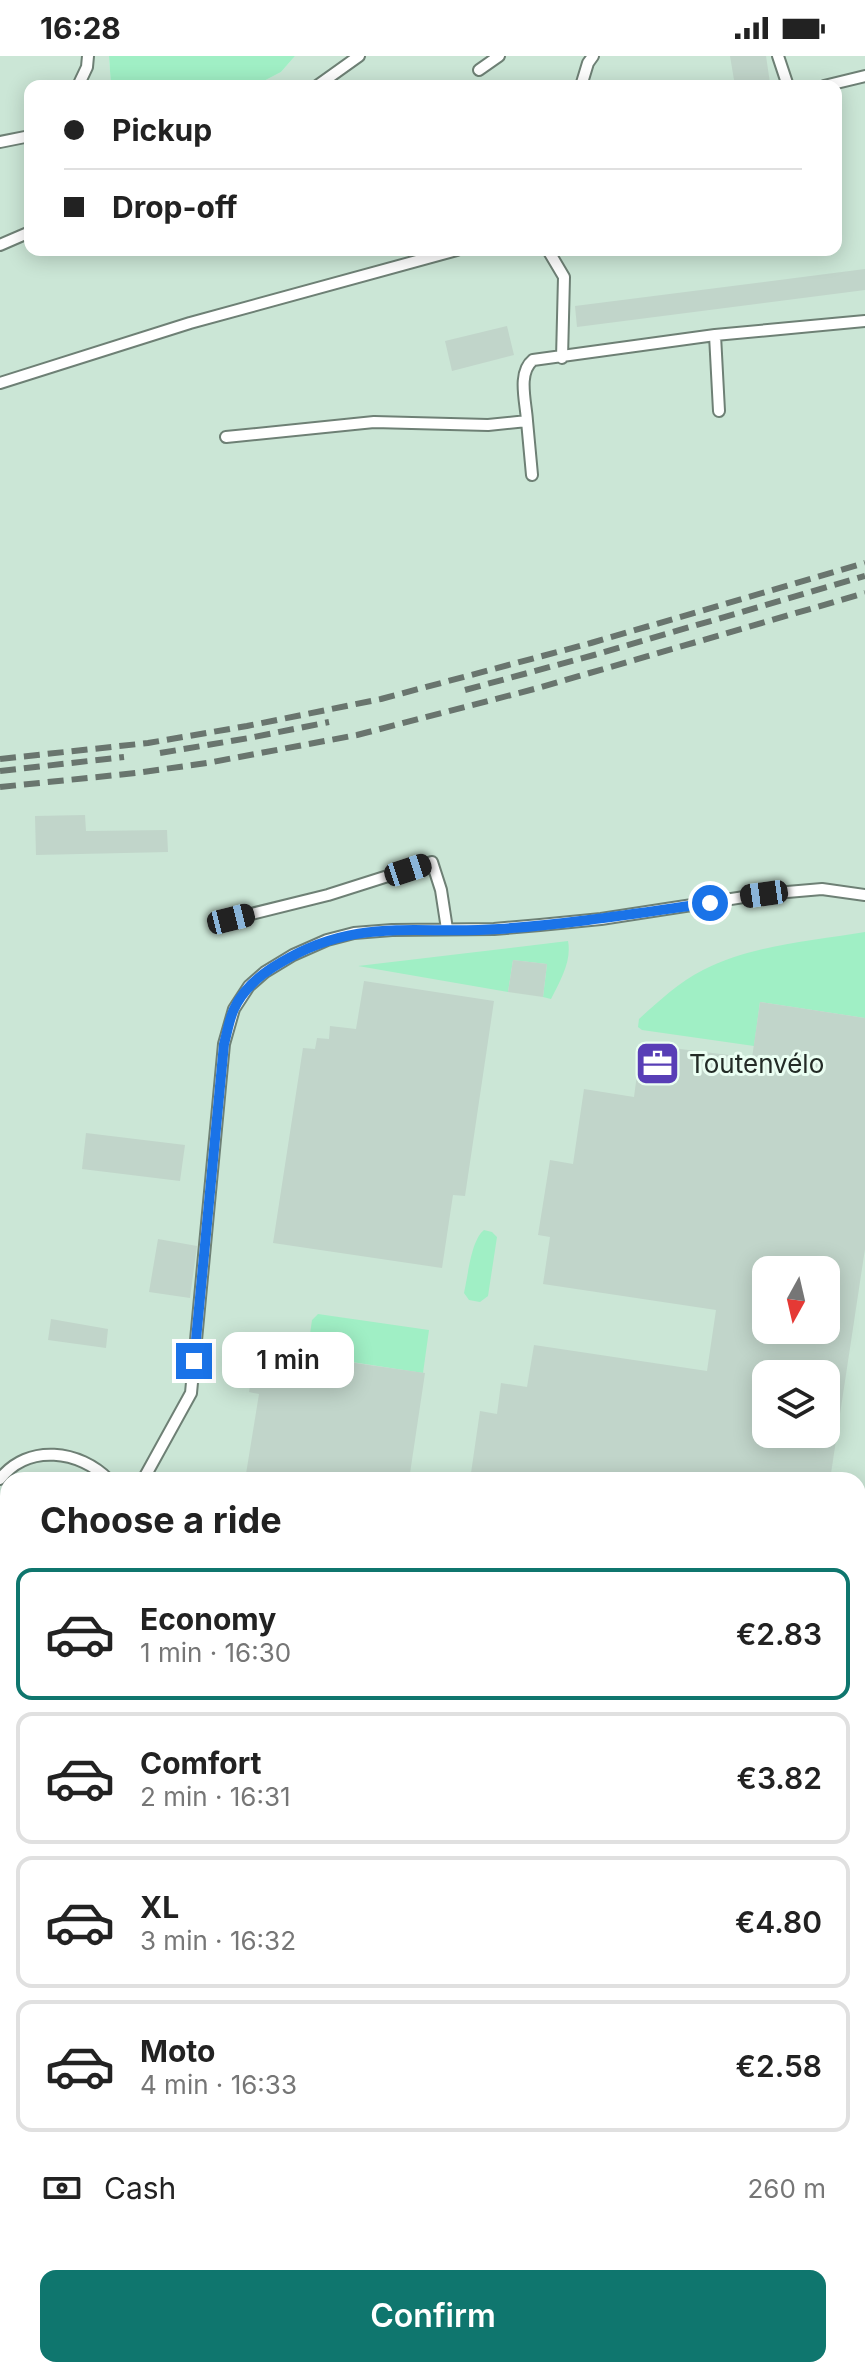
<!DOCTYPE html>
<html lang="en">
<head>
<meta charset="utf-8">
<style>
	:root { --surface:#fff; --page:#f6f6f6; --text:#222; --muted:#767676; --line:#e0e0e0; --accent:#0f766e }
	body { margin:0; font-family:Inter,sans-serif; background:var(--page); color:var(--text); height:100vh; display:flex; flex-direction:column; font-size:30px; white-space:nowrap }
	* { box-sizing:border-box; margin:0 }
	p { font-size:26px; color:var(--muted) }
	.icon { flex:none; width:44px; height:44px; fill:none; stroke:currentColor; stroke-width:2; stroke-linecap:round; stroke-linejoin:round }
	.map { position:relative; flex:1; overflow:hidden }
	.panel { position:absolute; left:0px; top:1416px; width:866px; height:906px; display:flex; flex-direction:column; background:var(--surface); border-radius:24px 24px 0 0; box-shadow:0 4px 20px #0003 }
	.panel>* { flex:none }
	.guide { position:absolute; left:24px; top:24px; width:818px; height:176px; border-radius:16px; box-shadow:0 4px 20px #0003; display:grid; align-content:center; height:176px; padding:0 40px; background:var(--surface) }
	.needle { width:52px; rotate:188deg }
	.tools { position:absolute; left:752px; top:1200px; display:grid; gap:16px }
	.tools a { display:grid; place-items:center; width:88px; height:88px; border-radius:16px; background:var(--surface); box-shadow:0 4px 20px #0003; font-size:40px }
	.end { position:absolute; width:36px; height:36px; margin:-18px; border:10px solid #1a73e8; background:#fff; box-shadow:0 0 0 4px #fff }
	.from { border-radius:50% }
	.bubble { position:absolute; height:56px; border-radius:16px; background:var(--surface); box-shadow:0 4px 20px #0003; font-size:26px; font-weight:600; line-height:56px; text-align:center }
	.car { position:absolute; width:24px; height:48px; margin:-24px -12px; border-radius:10px; box-shadow:0 0 6px 2px #0007; background:linear-gradient(#222 24%,#8ab4d8 0 40%,#222 0 76%,#8ab4d8 0 86%,#222 0) }
	.guide b { display:flex; align-items:center; gap:28px; height:76px; font-size:30px }
	.guide b+b { border-top:2px solid var(--line) }
	.guide i { width:20px; height:20px; background:var(--text) }
	ul { padding:0; list-style:none }
	li { display:flex; align-items:center; gap:24px; height:132px; margin:0 16px 12px; padding:0 24px; border:4px solid var(--line); border-radius:16px }
	li div { flex:1 }
	li b { display:block; font-size:30px }
	li em { font-style:normal; font-weight:600 }
	li.on { border-color:var(--accent) }
	li>.icon { width:72px; height:72px; stroke-width:1.5 }
	h2 { padding:0 40px; font-size:36px; line-height:96px }
	.pay { display:flex; align-items:center; gap:20px; height:88px; padding:0 40px; font-size:30px }
	.pay p { margin-inline-start:auto }
	.primary-button { display:flex; gap:16px; margin-top:auto; padding:16px 40px }
	.primary-button a { flex:1; height:92px; border-radius:16px; background:var(--accent); color:#fff; font-size:32px; font-weight:600; line-height:92px; text-align:center }
	.status { display:flex; justify-content:space-between; align-items:center; height:56px; padding:0 40px; background:var(--surface); direction:ltr }
	.status svg { height:22px; fill:currentColor }
	.map>svg:first-child { display:block }
</style>
</head>
<body>
<div class="status"><b>16:28</b><svg viewBox="0 0 49 12"><path d="M0 12V9h3v3zM5 12V6h3v6zM10 12V3h3v9zM15 12V0h3v12zM26 1h20v11H26zM47 4h2v5h-2z"/></svg></div>
<div class="map">
<svg width="865" height="2321" viewBox="0 0 865 2321">
	<rect width="100%" height="100%" fill="#dcf1e5"/>
	<path fill="#cbe6d6" fill-rule="evenodd" d="M0 0H109L111 30H30V194H836V30H253L281 16 295 0H865V1905L858 1873V1424H8V1640L0 1657ZM766 1214H826V1274H766ZM766 1318H826V1378H766Z
		M0 1692 8 1701V1890L0 1887Z"/>
	<path fill="#a0efc5" d="M109 0H295L281 16 254 30H111Z
		M865 876V962L760 946 754 990 642 974 638 971 639 963C659 945 679 926 703 914 752 889 811 885 865 876Z
		M568 885C572 905 560 925 551 943L543 941 547 908 513 904 508 936 358 910Z
		M484 1174 492 1176 497 1181 488 1240 480 1246 469 1244 464 1237C468 1220 471 1184 484 1174Z
		M318 1258 429 1274 423 1317 307 1299 312 1264Z
		M858 1856 865 1860V2053L858 2061V1948L860 1934 858 1926Z
		M0 1887 8 1890V2013L0 2010Z
		M858 2120 865 2121V2258L858 2255Z
		M179 2314H392L415 2321H202Z"/>
	<path fill="#c7c4f8" d="M0 2010 8 2013V2198L0 2196Z
		M858 2255 865 2258V2321H415L392 2314H858Z"/>
	<path fill="#c1d5ca" fill-rule="evenodd" d="M730 0H766L770 27 735 30Z
		M865 213V234L577 271 575 250Z
		M507 270 514 299 452 315 445 285Z
		M85 759 86 775 167 774 168 796 36 799 35 760Z
		M513 904 547 908 543 941 508 936Z
		M364 925 494 945 465 1140 453 1139 442 1212 273 1187 303 992 315 993 317 982 329 983 330 970 356 973Z
		M760 946 865 962V1193L830 1424H470L480 1355 497 1358 501 1327 527 1331 534 1289 707 1315 716 1254 543 1228 550 1181 538 1179 550 1104 573 1108 584 1033 634 1041 641 988 752 1002ZM766 1214H826V1274H766ZM766 1318H826V1378H766Z
		M86 1077 185 1089 180 1125 82 1113Z
		M158 1183 197 1190 190 1242 149 1236Z
		M51 1263 108 1273 106 1292 48 1284Z
		M265 1294 425 1317 409 1424H245L259 1338 249 1336 252 1317 262 1318Z"/>
	<g fill="none" stroke-linecap="round" stroke-linejoin="round">
		<defs>
			<path id="lane" d="M778 0 788 30
				M479 14 499 0
				M78 30 87 11 88 0
				M317 30 359 0
				M581 30 588 7 593 0
				M824 30 865 20
				M0 86 30 80
				M0 189 30 176
				M548 194 564 221 562 302
				M715 279 719 355
				M0 327 190 267 457 194
				M527 365 532 419
				M226 381 374 366 488 369 527 365C526 346 517 317 533 304L715 279 865 265
				M231 863 328 839 432 806 441 834 447 873
				M0 1423C28 1387 80 1394 109 1424
				M143 1424 191 1337 224 988 234 953 249 930 265 916 293 899 327 884 354 877 392 874 494 873 540 869 601 863 764 838 822 833 865 839
				M0 1517 8 1524
				M858 2062 865 2061"/>
			<path id="primary" d="M0 2280 8 2282
				M112 2314 135 2321"/>
		</defs>
		<use href="#lane" stroke="#6e8075" stroke-width="14"/>
		<use href="#primary" stroke="#6e8075" stroke-width="36"/>
		<use href="#lane" stroke="#fff" stroke-width="10"/>
		<use href="#primary" stroke="#fff" stroke-width="32"/>
		<path stroke="#69756e" stroke-width="6" stroke-dasharray="16 8" stroke-linecap="butt" d="M465 634 594 599 865 520
			M160 697 249 682 329 666
			M0 703 148 687 247 670 381 643 591 587 865 507
			M0 715 124 701
			M0 731 136 717 207 707 357 679 538 632 865 537"/>
	</g>
	<g fill="none" stroke-linecap="round" stroke-linejoin="round">
		<path stroke="#1a73e8" stroke-width="10" d="M194 1305 224 988C227 977 229 964 234 953 243 933 261 918 280 907 357 860 416 879 499 873 570 868 639 857 710 847"/>
	</g>
	<defs>
		<symbol id="office-square" viewBox="-11 -11 22 22"><rect x="-9" y="-9" width="18" height="18" rx="4" fill="#583eb6" stroke="#eafef2"/><path d="M-6-3h4V-5.5h4V-3h4V5H-6ZM-1-4.5V-3h2v-1.5ZM-6 0V1H6V0Z" fill="#fff"/></symbol>
	</defs>
	<g fill-rule="evenodd">
		<use href="#office-square" x="632" y="982" width="51" height="51"/>
	</g>
	<g text-anchor="middle" dominant-baseline="central" stroke-width="6" stroke-linejoin="round" paint-order="stroke">
		<g font-size="26" fill="#232b26" stroke="#eafef2" text-anchor="start">
			<text x="689" y="1007">Toutenvélo</text>
		</g>
	</g>
</svg>
<div class="tools">
<a><svg class="needle" viewBox="-14 -14 28 28"><path d="M0-13l5 13h-10z" fill="#e53935"/><path d="M0 13l5-13h-10z" fill="#767676"/></svg></a>
<a><svg class="icon" aria-label="layers" viewBox="0 0 24 24"><path d="M12 4l9 5-9 5-9-5zM3 14l9 5 9-5"/></svg></a>
</div>
<i class="end from" style="left:710px;top:847px"></i>
<i class="end" style="left:194px;top:1305px"></i>
<div class="bubble" style="left:222px;top:1276px;width:132px">1 min</div>
<i class="car" style="left:408px;top:814px;rotate:72deg"></i>
<i class="car" style="left:764px;top:838px;rotate:262deg"></i>
<i class="car" style="left:231px;top:863px;rotate:76deg"></i>
<div class="guide">
<b><i class="from"></i>Pickup</b>
<b><i></i>Drop-off</b>
</div>
<section class="panel">
<h2>Choose a ride</h2>
<ul>
<li class="on"><svg class="icon" aria-label="car" viewBox="0 0 24 24"><path d="M5 17H2v-5l4-1 3-4h7l3 4 3 1v5h-3M9 17h6M6 11h13"/><circle cx="7" cy="17" r="2"/><circle cx="17" cy="17" r="2"/></svg><div><b>Economy</b><p>1 min · 16:30</p></div><em>€2.83</em></li>
<li><svg class="icon" aria-label="car" viewBox="0 0 24 24"><path d="M5 17H2v-5l4-1 3-4h7l3 4 3 1v5h-3M9 17h6M6 11h13"/><circle cx="7" cy="17" r="2"/><circle cx="17" cy="17" r="2"/></svg><div><b>Comfort</b><p>2 min · 16:31</p></div><em>€3.82</em></li>
<li><svg class="icon" aria-label="car" viewBox="0 0 24 24"><path d="M5 17H2v-5l4-1 3-4h7l3 4 3 1v5h-3M9 17h6M6 11h13"/><circle cx="7" cy="17" r="2"/><circle cx="17" cy="17" r="2"/></svg><div><b>XL</b><p>3 min · 16:32</p></div><em>€4.80</em></li>
<li><svg class="icon" aria-label="car" viewBox="0 0 24 24"><path d="M5 17H2v-5l4-1 3-4h7l3 4 3 1v5h-3M9 17h6M6 11h13"/><circle cx="7" cy="17" r="2"/><circle cx="17" cy="17" r="2"/></svg><div><b>Moto</b><p>4 min · 16:33</p></div><em>€2.58</em></li>
</ul>
<div class="pay"><svg class="icon" aria-label="cash" viewBox="0 0 24 24"><path d="M3 7h18v10H3z"/><circle cx="12" cy="12" r="2"/></svg>Cash<p>260 m</p></div>
<div class="primary-button"><a>Confirm</a></div>
</section>
</div>
</body>
</html>
